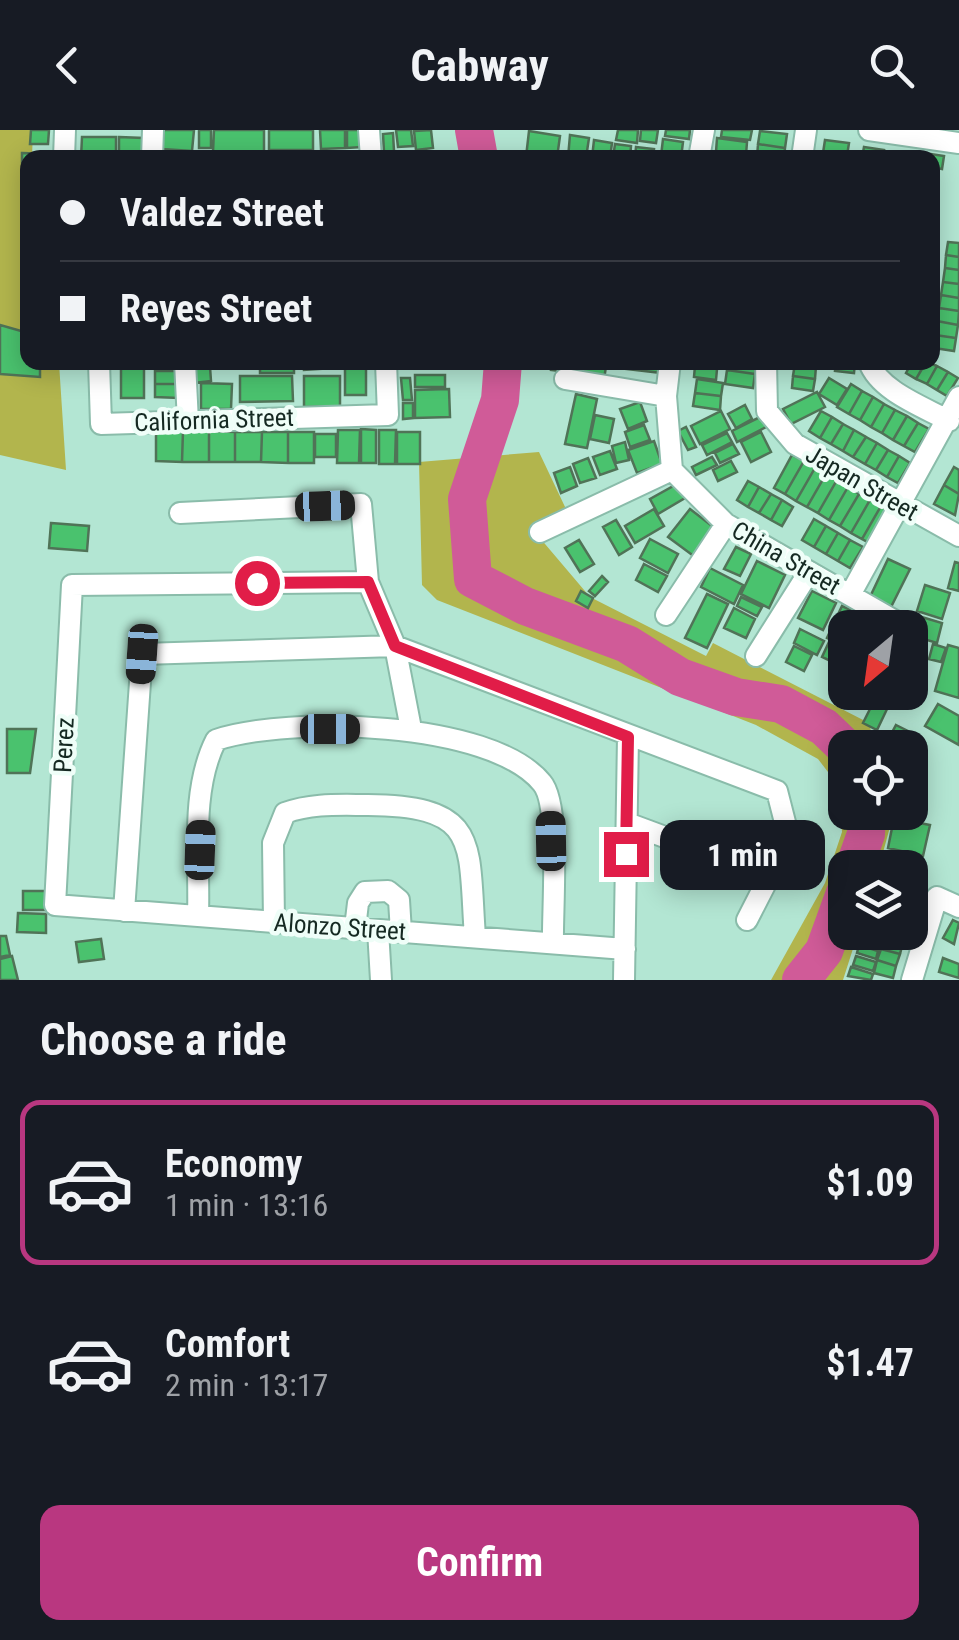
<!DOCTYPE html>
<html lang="en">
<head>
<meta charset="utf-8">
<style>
	:root { --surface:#171b24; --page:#20242c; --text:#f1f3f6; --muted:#9ea1a6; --line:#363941; --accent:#b93780 }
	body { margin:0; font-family:"Roboto Condensed",sans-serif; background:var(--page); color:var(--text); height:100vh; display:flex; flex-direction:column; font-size:38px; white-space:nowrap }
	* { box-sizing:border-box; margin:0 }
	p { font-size:32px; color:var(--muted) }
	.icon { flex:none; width:55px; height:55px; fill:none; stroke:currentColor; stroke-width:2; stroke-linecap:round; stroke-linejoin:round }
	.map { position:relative; height:850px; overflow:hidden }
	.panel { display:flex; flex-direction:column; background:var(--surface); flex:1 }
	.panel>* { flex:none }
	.guide { position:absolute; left:20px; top:20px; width:920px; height:220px; border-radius:20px; box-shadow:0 5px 25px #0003; display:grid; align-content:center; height:220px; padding:0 40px; background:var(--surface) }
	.needle { width:65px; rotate:209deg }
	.tools { position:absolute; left:828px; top:480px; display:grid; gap:20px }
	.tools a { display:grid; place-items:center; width:100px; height:100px; border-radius:20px; background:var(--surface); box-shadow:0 5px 25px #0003; font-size:50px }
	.end { position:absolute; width:45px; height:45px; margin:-22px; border:12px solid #e11d48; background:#fff; box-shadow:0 0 0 5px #fff }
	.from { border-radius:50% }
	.bubble { position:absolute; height:70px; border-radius:20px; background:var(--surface); box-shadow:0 5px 25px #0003; font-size:32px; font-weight:700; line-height:70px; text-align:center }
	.car { position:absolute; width:30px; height:60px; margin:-30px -15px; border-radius:12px; box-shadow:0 0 8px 2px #0007; background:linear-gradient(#222 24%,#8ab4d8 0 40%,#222 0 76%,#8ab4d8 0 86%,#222 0) }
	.guide b { display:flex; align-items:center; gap:35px; height:95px; font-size:38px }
	.guide b+b { border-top:2px solid var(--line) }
	.guide i { width:25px; height:25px; background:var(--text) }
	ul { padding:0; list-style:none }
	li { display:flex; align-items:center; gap:30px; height:165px; margin:0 20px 15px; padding:0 20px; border:5px solid transparent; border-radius:20px }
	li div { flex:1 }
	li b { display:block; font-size:38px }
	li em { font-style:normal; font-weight:700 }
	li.selected { border-color:var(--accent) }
	li>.icon { width:90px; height:90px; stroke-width:1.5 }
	h2 { padding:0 40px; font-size:45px; line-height:120px }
	.primary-button { display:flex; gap:20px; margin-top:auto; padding:20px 40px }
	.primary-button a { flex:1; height:115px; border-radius:20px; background:var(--accent); color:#fff; font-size:40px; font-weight:700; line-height:115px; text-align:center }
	header { display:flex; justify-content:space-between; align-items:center; height:130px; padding:0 40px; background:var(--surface); font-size:45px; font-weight:700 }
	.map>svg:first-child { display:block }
</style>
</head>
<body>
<header><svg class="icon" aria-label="back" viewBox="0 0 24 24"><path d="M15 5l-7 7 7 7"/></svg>Cabway<svg class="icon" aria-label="search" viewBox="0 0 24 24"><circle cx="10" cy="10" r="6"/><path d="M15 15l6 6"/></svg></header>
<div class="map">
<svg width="959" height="850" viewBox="0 0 959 850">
	<rect width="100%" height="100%" fill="#b3e6d3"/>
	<path fill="#b2b54d" d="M0 0H33L32 27 28 28V232L59 233 66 340 0 325Z
		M539 322 566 379 534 401 590 467 706 526 713 513 869 593 875 617 845 618V682L892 683 893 686 879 737 845 738V802L858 803 843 850H771L825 753 842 702 838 655 818 629 756 595 437 470 422 455 419 332Z"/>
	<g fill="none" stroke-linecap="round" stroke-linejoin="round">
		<path stroke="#d05b98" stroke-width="38" d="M474 0 479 28
			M503 232 500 270 467 369 473 449 525 476 627 514 680 547 736 567 781 574 824 597 846 618
			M854 738 866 704 867 682
			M801 850 824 821 845 763"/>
	</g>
	<path fill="#4ac26e" stroke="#507357" stroke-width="2.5" d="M31 0H49L48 14H30Z
		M164 0H194L192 21 162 19Z
		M199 0H211V18H199Z
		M214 0H264V23L213 22Z
		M269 0H313V20H269Z
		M320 0H345V18L321 19Z
		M347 0H361L362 17 347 18Z
		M396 0H411L413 16 398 17Z
		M431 0 433 18 416 20 414 1Z
		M618 0H638L637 13 616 10Z
		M641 0H658L656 13 640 11Z
		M666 0H690L689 9 665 6Z
		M722 0H752L750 10 721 7Z
		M529 1 560 6 557 28 526 27Z
		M760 1 787 4 785 18 758 14Z
		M393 3 394 21 384 22 383 4Z
		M570 5 589 8 586 28H568Z
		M82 7H116V28H81Z
		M119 7 144 8V24H119Z
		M717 8 747 12 746 25 716 22Z
		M663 9 683 12 681 28 661 26Z
		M594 10 612 13 610 28H592Z
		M825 10 849 13 847 26 823 23Z
		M615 14 631 16 630 28H613Z
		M758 14 785 18 784 28H757Z
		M636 17 654 19 653 28H635Z
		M864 17 884 20 882 28H862Z
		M22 23 49 24V28H28V39H22Z
		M924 23 944 26 942 39 932 37V28H923Z
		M948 112 959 113V127L946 125Z
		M946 125 959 127V140L945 138Z
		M945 138 959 140V154L943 152Z
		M943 152 959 154V168L941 165Z
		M941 165 959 168V181L939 178Z
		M939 178 959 181 958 195 937 191Z
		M937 191 958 195 956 208 935 205Z
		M0 195 28 203V232H40V247L0 244Z
		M935 205 956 208 954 221 934 218Z
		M260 232H294V243H260Z
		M304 232H333V238L304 240Z
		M552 232H577L576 243 551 240Z
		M627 232H663L662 243 626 239Z
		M728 232H756L755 244 727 240Z
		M836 232H855L854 243 835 241Z
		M912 232H926L916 249 906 243Z
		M926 232 937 236 927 254 916 249Z
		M121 233H144V268H121Z
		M584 233 606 236 604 250 582 247Z
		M795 233 816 236 815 249 793 246Z
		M695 236 717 239 716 250 694 247Z
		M937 236 948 242 937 260 927 254Z
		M210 237 211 251 194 253 193 238Z
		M345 238H366V265H345Z
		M727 240 755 244 753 258 725 254Z
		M155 241H179V254H155Z
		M948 242 958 248 947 266 937 260Z
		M415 245H445V257H415Z
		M240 246H292L293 271 240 272Z
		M304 246H340V276L304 277Z
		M793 246 815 249 813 261 792 258Z
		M401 248H410L412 270H403Z
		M829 248 847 259 837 275 819 264Z
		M697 249 723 253 721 266 695 263Z
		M201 253 232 254 231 279H201Z
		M155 254H179V268L155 267Z
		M851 254 862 261 849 284 837 277Z
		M449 259 450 287 415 288V260Z
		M862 261 873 267 860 290 849 284Z
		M817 262 825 277 791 294 783 279Z
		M695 263 721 266 720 280 693 276Z
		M576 264 597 269 587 318 565 314Z
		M873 267 884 274 871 297 860 290Z
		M640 272 647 291 628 299 620 279Z
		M403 273H413V288L403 289Z
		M884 274 895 280 882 303 871 297Z
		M745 275 752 289 736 298 728 284Z
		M895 280 907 286 893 310 882 303Z
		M721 281 730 299 700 314 691 296Z
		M821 281 832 287 820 308 809 301Z
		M595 285 614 289 609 313 590 309Z
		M764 285 770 295 737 312 732 301Z
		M907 286 918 293 904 316 893 310Z
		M832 287 843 294 831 314 820 308Z
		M918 293 929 299 915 322 904 316Z
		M843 294 854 300 843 321 831 314Z
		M644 295 650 310 630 317 625 302Z
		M686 297 696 317 688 320 678 301Z
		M361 299 376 300V333H361Z
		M338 300H360L359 333H337Z
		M379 300H396L395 334H379Z
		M854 300 866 307 853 327 843 321Z
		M156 301H183L182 332 156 331Z
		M183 301H209V332H182Z
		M209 301 235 302V332H209Z
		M235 302H262L261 332H235Z
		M262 302H288V333L261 332Z
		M288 302H314V333H288Z
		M397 302H420V334H397Z
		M761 302 771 322 751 332 741 312Z
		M727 303 732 312 707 325 702 315Z
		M315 304H336V327H315Z
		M866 307 877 313 865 334 853 327Z
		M654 311 662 334 637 343 628 320Z
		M625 312 629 330 616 333 612 316Z
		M877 313 888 320 876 340 865 334Z
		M733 314 739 324 720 333 715 323Z
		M888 320 899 326 887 347 876 340Z
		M610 321 617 339 600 345 593 327Z
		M792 325 804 331 785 364 774 358Z
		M899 326 910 333 898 353 887 347Z
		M712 327 717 335 696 345 692 337Z
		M588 328 596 348 580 353 573 334Z
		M731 331 737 342 718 351 713 340Z
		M804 331 815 338 796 371 785 364Z
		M570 337 577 356 561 363 554 343Z
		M954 337 959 340V364L944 355Z
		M815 338 826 344 807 377 796 371Z
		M826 344 837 350 818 383 807 377Z
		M837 350 848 357 829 390 818 383Z
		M748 351 759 357 748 377 737 370Z
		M677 354 685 368 658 384 650 369Z
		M944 355 959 364 955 385 934 374Z
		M759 357 771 364 759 383 748 377Z
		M848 357 859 364 840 396 829 390Z
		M771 364 782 370 771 390 759 383Z
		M859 364 870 370 851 403 840 396Z
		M782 370 793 377 782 396 771 390Z
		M870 370 881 376 862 409 851 403Z
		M881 376 892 383 873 415 862 409Z
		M654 379 664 396 635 413 625 396Z
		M690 379 716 399 695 427 668 407Z
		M814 389 826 396 814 417 802 410Z
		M616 390 632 417 619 425 603 397Z
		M51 393 89 396 87 421 49 418Z
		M826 396 838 403 826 424 814 417Z
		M838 403 850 410 838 431 826 424Z
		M650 409 678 424 668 443 640 428Z
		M579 410 594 434 580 442 565 418Z
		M850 410 863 417 850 438 838 431Z
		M736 417 751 424 740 446 724 439Z
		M888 429 910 439 891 477 870 467Z
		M757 431 785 445 769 478 741 464Z
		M955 432 959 433V461L948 458Z
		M644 434 667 446 658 462 636 450Z
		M710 438 743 455 734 474 701 457Z
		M602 446 608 452 595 466 589 461Z
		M925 455 950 463 942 489 917 481Z
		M581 461 593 468 588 478 576 471Z
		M812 461 836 473 823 500 798 488Z
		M707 464 728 474 707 518 685 508Z
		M741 467 762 477 757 486 737 476Z
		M842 476 884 496 883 498H845V517L827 508Z
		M734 478 755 489 746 508 724 498Z
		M915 485 942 493 937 513 910 505Z
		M800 499 824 511 817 525 794 513Z
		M829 512 845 520V538L822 527Z
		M933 514 946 518 941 532 929 529Z
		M948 515 959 518V568L935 561Z
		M794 516 812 525 804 541 786 532Z
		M910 517 922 523 914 540 910 538Z
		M879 562H902L894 577 876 568Z
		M874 571 888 577 877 600 863 593Z
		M938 574 959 586V615L925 596Z
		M896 595 922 608 913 625 910 618 887 612Z
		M7 599H36L30 643H7Z
		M894 688 930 695 923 726 888 718Z
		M23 761H51V780H23Z
		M18 783 46 784V803L17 802Z
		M912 789 920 792 913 814 905 811Z
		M953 790 959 793 954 814 943 808Z
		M863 802 884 805 879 819 860 812Z
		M0 806H6L10 825 0 827Z
		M884 806 903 812 900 824 881 819Z
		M101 809 104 829 79 832 76 812Z
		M859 815 878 821 876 829 857 823Z
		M881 819 900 824 896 836 877 830Z
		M12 826 18 850H0V829Z
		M856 826 876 832 873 841 853 835Z
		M943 828 959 834V848L939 842Z
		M877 830 896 836 893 848 874 843Z
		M851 837 873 844 871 850 848 846Z"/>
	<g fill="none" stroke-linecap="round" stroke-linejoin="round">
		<defs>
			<path id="street" d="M369 0 371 28
				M869 0 959 13
				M64 28 65 0
				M152 28 153 0
				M699 28 704 0
				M802 28 806 0
				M99 232 101 294 388 285 386 232
				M185 232 188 292
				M670 232 666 266 672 340 726 394 895 491 893 498
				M766 232 767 281 795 314 959 406
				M869 232C879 261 924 277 949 291
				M565 249 666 266
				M180 383 361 374 368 452 395 516 411 599
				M540 402 672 340
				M368 452 72 455 55 775 625 819
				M850 465 959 267
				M666 485 726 394
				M756 526 809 442
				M627 693 773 747
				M124 781 142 524 395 516 777 661 789 708 747 790
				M198 786C200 730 190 661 216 610 287 586 491 590 542 653 561 675 552 781 553 813
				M274 792 273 713 285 683C312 673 340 675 368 675 481 676 468 712 475 807
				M355 798 358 773 365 762 388 761 399 770 401 802
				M378 800 381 850
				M624 850 628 607
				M912 850 937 767 959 777"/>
		</defs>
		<use href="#street" stroke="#8abcaa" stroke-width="24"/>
		<use href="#street" stroke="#fff" stroke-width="20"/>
	</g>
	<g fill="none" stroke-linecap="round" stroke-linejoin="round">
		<path stroke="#e11d48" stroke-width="12" d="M257 453 368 452 395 516 628 607 626 724"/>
	</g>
	<g text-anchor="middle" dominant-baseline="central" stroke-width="9" stroke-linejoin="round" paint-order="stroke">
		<g font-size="25" fill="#152922" stroke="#effef8">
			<text transform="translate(214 290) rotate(-2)">California Street</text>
			<text transform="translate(862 353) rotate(30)">Japan Street</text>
			<text transform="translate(786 428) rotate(30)">China Street</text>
			<text transform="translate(64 615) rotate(-87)">Perez</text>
			<text transform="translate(340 797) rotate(4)">Alonzo Street</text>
		</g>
	</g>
</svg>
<div class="tools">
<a><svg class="needle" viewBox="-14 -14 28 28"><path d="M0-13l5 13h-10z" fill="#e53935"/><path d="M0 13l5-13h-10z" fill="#9ea1a6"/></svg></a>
<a><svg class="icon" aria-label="locate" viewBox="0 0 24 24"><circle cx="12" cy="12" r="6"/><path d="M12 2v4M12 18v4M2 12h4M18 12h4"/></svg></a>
<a><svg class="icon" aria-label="layers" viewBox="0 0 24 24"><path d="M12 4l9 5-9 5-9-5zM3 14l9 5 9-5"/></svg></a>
</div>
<i class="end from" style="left:257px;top:453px"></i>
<i class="end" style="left:626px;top:724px"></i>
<div class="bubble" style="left:660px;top:690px;width:165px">1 min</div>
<i class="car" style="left:325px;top:376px;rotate:88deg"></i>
<i class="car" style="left:142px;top:524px;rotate:184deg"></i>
<i class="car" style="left:330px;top:599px;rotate:90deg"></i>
<i class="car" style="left:551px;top:711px;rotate:359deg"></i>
<i class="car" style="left:200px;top:720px;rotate:2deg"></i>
<div class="guide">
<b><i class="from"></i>Valdez Street</b>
<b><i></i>Reyes Street</b>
</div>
</div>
<section class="panel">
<h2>Choose a ride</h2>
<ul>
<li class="selected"><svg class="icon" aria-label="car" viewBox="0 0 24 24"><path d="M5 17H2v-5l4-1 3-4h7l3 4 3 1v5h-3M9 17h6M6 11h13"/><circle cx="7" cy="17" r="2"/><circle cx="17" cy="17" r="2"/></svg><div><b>Economy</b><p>1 min · 13:16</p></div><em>$1.09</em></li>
<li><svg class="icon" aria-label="car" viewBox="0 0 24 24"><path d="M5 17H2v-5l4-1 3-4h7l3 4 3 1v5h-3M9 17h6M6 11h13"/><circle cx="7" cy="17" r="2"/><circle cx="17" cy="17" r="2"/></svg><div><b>Comfort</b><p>2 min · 13:17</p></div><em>$1.47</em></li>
</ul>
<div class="primary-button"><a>Confirm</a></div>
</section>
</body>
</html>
